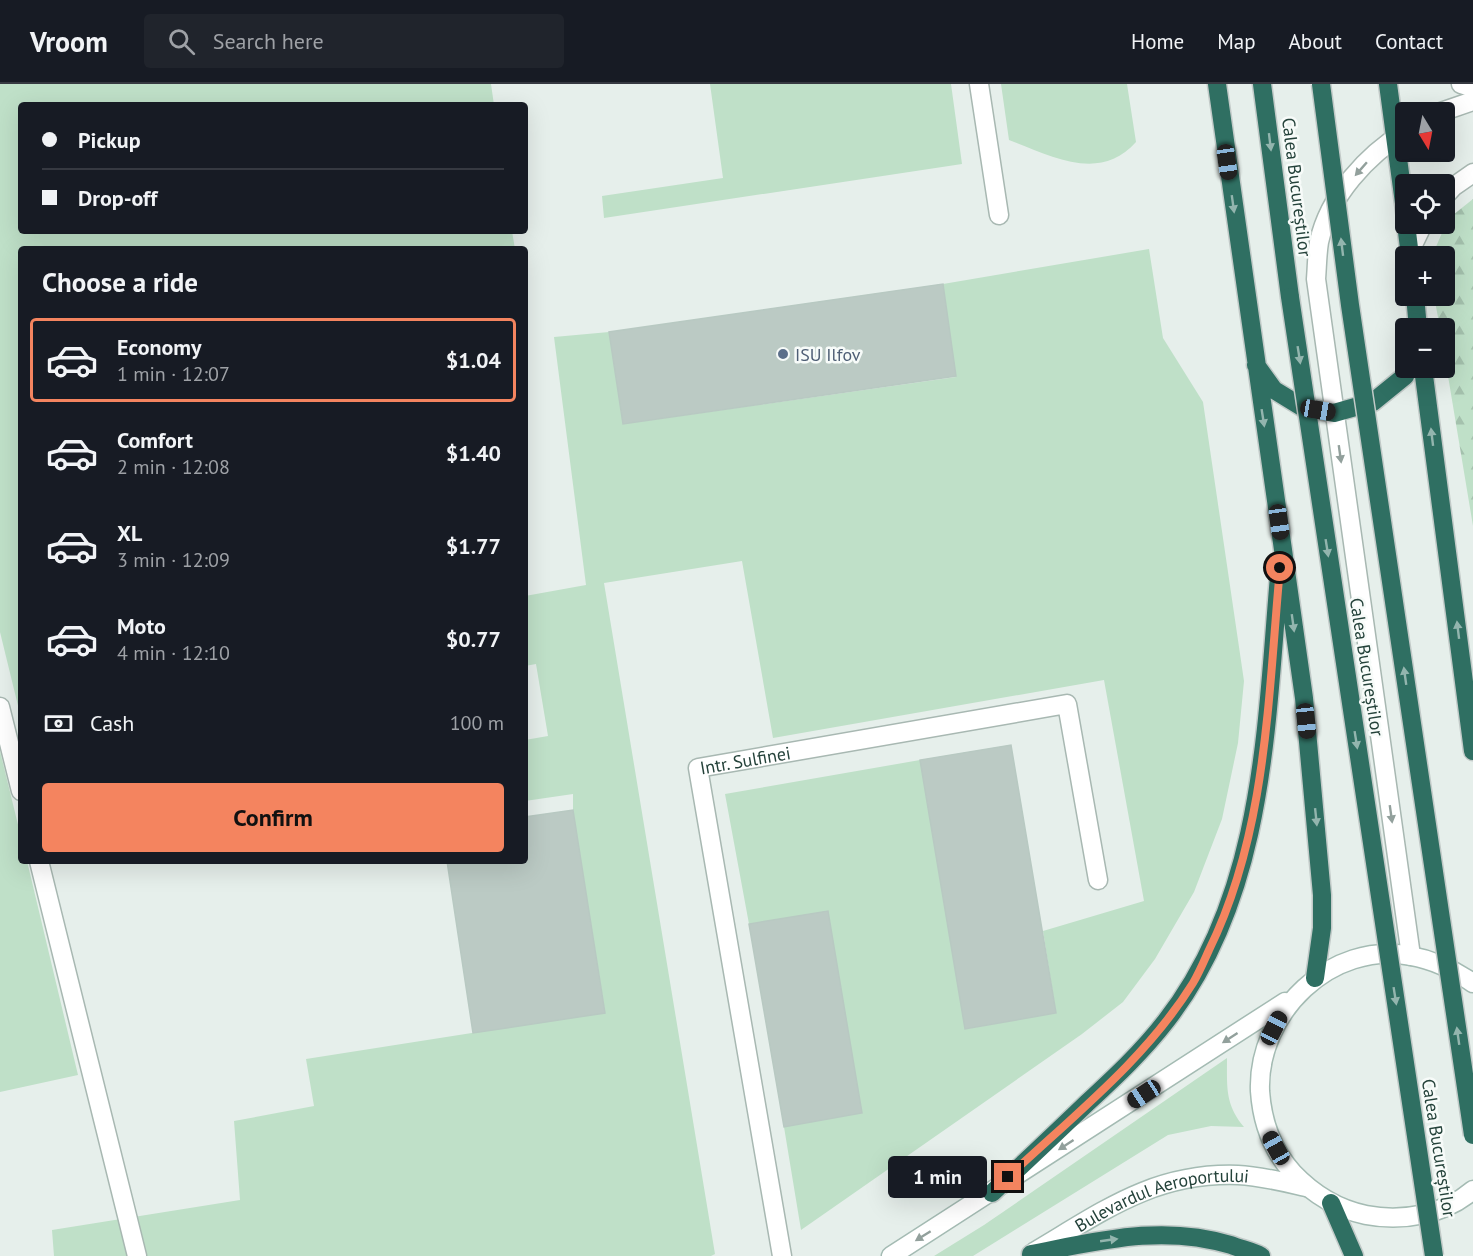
<!DOCTYPE html>
<html lang="en">
<head>
<meta charset="utf-8">
<style>
	:root { --surface:#171b24; --page:#20242c; --text:#f1f3f6; --muted:#9ea1a6; --line:#363941; --accent:#f4845f }
	body { margin:0; font-family:"PT Sans",sans-serif; background:var(--page); color:var(--text); height:100vh; display:flex; flex-direction:column; font-size:22px; white-space:nowrap }
	* { box-sizing:border-box; margin:0 }
	p { font-size:20px; color:var(--muted) }
	.icon { flex:none; width:33px; height:33px; fill:none; stroke:currentColor; stroke-width:2; stroke-linecap:round; stroke-linejoin:round }
	.map { position:relative; flex:1; overflow:hidden }
	.side { position:absolute; left:18px; top:162px; width:510px; height:618px; display:flex; flex-direction:column; background:var(--surface); border-radius:6px; box-shadow:0 6px 24px #0002 }
	.side>* { flex:none }
	.hud { position:absolute; left:18px; top:18px; width:510px; height:132px; border-radius:6px; box-shadow:0 6px 24px #0002; display:grid; align-content:center; height:132px; padding:0 24px; background:var(--surface) }
	.needle { width:39px; rotate:170deg }
	.tools { position:absolute; left:1395px; top:18px; display:grid; gap:12px }
	.tools a { display:grid; place-items:center; width:60px; height:60px; border-radius:6px; background:var(--surface); box-shadow:0 6px 24px #0002; font-size:30px }
	.end { position:absolute; width:27px; height:27px; margin:-14px; border:8px solid #f4845f; background:#111; box-shadow:0 0 0 3px #111 }
	.from { border-radius:50% }
	.bubble { position:absolute; height:42px; border-radius:6px; background:var(--surface); box-shadow:0 6px 24px #0002; font-size:20px; font-weight:700; line-height:42px; text-align:center }
	.car { position:absolute; width:18px; height:36px; margin:-18px -9px; border-radius:8px; box-shadow:0 0 4px 2px #0007; background:linear-gradient(#222 24%,#8ab4d8 0 40%,#222 0 76%,#8ab4d8 0 86%,#222 0) }
	.hud b { display:flex; align-items:center; gap:21px; height:57px; font-size:22px }
	.hud b+b { border-top:2px solid var(--line) }
	.hud i { width:15px; height:15px; background:var(--text) }
	ul { padding:0; list-style:none }
	li { display:flex; align-items:center; gap:18px; height:84px; margin:0 12px 9px; padding:0 12px; border:3px solid transparent; border-radius:6px }
	li div { flex:1 }
	li b { display:block; font-size:22px }
	li em { font-style:normal; font-weight:700 }
	li.selected { border-color:var(--accent) }
	li>.icon { width:54px; height:54px; stroke-width:1.5 }
	h2 { padding:0 24px; font-size:27px; line-height:72px }
	.pay { display:flex; align-items:center; gap:15px; height:66px; padding:0 24px; font-size:22px }
	.pay p { margin-inline-start:auto }
	.cta { display:flex; gap:12px; margin-top:auto; padding:12px 24px }
	.cta a { flex:1; height:69px; border-radius:6px; background:var(--accent); color:#111; font-size:24px; font-weight:700; line-height:69px; text-align:center }
	header { display:flex; align-items:center; gap:36px; box-sizing:border-box; height:84px; padding:0 30px; background:var(--surface); border-bottom:2px solid var(--line) }
	header strong { font-size:28px }
	nav { display:flex; gap:33px; margin-inline-start:auto; font-size:21px }
	.search { width:420px; height:54px; background:var(--page); display:flex; align-items:center; gap:15px; box-sizing:border-box; padding:0 21px; border-radius:6px; color:var(--muted); font-size:22px }
	.map>svg:first-child { display:block }
</style>
</head>
<body>
<header>
<strong>Vroom</strong>
<div class="search"><svg class="icon" aria-label="search" viewBox="0 0 24 24"><circle cx="10" cy="10" r="6"/><path d="M15 15l6 6"/></svg>Search here</div>
<nav><a>Home</a><a>Map</a><a>About</a><a>Contact</a></nav>
</header>
<div class="map">
<svg width="1473" height="1172" viewBox="0 0 1473 1172">
	<defs>
		<pattern id="forest-firs" width="22" height="20" patternUnits="userSpaceOnUse" patternTransform="scale(1.5)"><rect width="22" height="20" fill="#bfe0c8"/><path d="M5 1l3.5 6h-7zM16 11l3.5 6h-7z" fill="#a4c1ad"/></pattern>
	</defs>
	<rect width="100%" height="100%" fill="#e6efeb"/>
	<path fill="#bfe0c8" d="M0 0H491L494 21H21V147H512L515 165H21V634L0 548Z
		M710 0H951L962 80 604 134 602 112 723 94Z
		M1001 0H1127L1136 58C1100 99 1051 72 1009 56Z
		M1149 165 1163 254 1203 318 1244 597 1238 659 1222 735 1194 808 1155 875 1123 918 1082 950 801 1146 784 1043 862 1029 828 828 749 840 725 710 920 676 966 945 1056 929 1043 847 1144 817 1104 596 773 654 742 477 604 499 715 1170 711 1172H54L52 1146 240 1116 234 1037 314 1022 306 975 605 928 573 726V710L525 717V656L548 652 536 580 525 582V512L586 501 554 253 609 248 623 340 956 293 943 200Z
		M0 667 21 753V777H27L78 991 0 1008Z
		M1227 974C1227 1003 1225 1020 1244 1043L1211 1042 1168 1051 973 1172H934L984 1141Z"/>
	<path fill="url(#forest-firs)" d="M1473 115V442L1445 274 1444 244H1440L1434 212H1444V172H1432L1448 135Z"/>
	<path fill="#bbcac4" stroke="#b8c9c2" stroke-width="1.5" d="M943 200 956 292 623 340 609 248Z
		M1011 661 1056 929 965 945 920 676Z
		M573 726 605 929 473 949 447 777H525V733Z
		M828 827 862 1029 784 1043 749 840Z"/>
	<g fill="none" stroke-linecap="round" stroke-linejoin="round">
		<defs>
			<g id="lane">
				<path d="M979 0 999 131"/>
				<path d="M1461 0 1473 4"/>
				<path d="M1441 28 1473 17"/>
				<path d="M1406 47C1367 71 1329 112 1319 158 1317 170 1317 183 1316 195L1411 872"/>
				<path d="M1444 113 1453 103 1473 89"/>
				<path d="M1410 167 1423 140"/>
				<path d="M0 623 21 707"/>
				<path d="M39 777 137 1172"/>
				<path id="s1" d="M782 1172 698 684 1067 620 1098 796"/>
			</g>
			<g id="secondary">
				<path d="M1473 899C1454 886 1434 876 1411 872 1331 856 1257 929 1260 1007 1262 1037 1272 1066 1293 1089 1313 1110 1337 1125 1366 1131 1402 1138 1444 1131 1473 1106"/>
				<path id="s2" d="M1034 1168C1102 1128 1154 1088 1238 1091 1261 1092 1284 1098 1306 1103"/>
				<path d="M891 1172 1285 918"/>
			</g>
			<path id="highway" d="M1217 0 1304 614 1322 811V844L1315 894
				M1262 0 1290 213
				M1388 0 1406 134
				M1406 140 1410 172
				M1415 212 1418 244
				M1256 281 1274 306 1302 323 1334 329 1373 318 1405 292 1408 284
				M1423 284 1473 667
				M992 1109C1024 1079 1056 1049 1087 1019 1115 993 1142 968 1166 937 1264 811 1266 644 1279 492
				M1331 1119 1354 1172
				M1031 1170C1099 1157 1162 1140 1231 1161 1241 1165 1252 1167 1261 1172"/>
		</defs>
		<use href="#lane" stroke="#a8b8b2" stroke-width="21"/>
		<use href="#secondary" stroke="#a4bbb3" stroke-width="21"/>
		<use href="#highway" stroke="#c2cac8" stroke-width="21"/>
		<use href="#lane" stroke="#fff" stroke-width="18"/>
		<use href="#secondary" stroke="#fff" stroke-width="18"/>
		<use href="#highway" stroke="#2f6f62" stroke-width="18"/>
		<defs>
			<path id="highway-bridge" d="M1321 0 1350 221 1473 1051
				M1290 213 1434 1172"/>
		</defs>
		<use href="#highway-bridge" stroke="#c2cac8" stroke-width="21" stroke-linecap="butt"/>
		<use href="#highway-bridge" stroke="#2f6f62" stroke-width="18"/>
	</g>
	<defs><path id="oneway-solid" d="M-6-.8H1V-3.2L6.5 0L1 3.2V.8H-6Z" transform="scale(1.5)"/></defs>
	<g fill="#93b5ae">
		<use href="#oneway-solid" transform="translate(1270 58) rotate(83)"/>
		<use href="#oneway-solid" transform="translate(1233 120) rotate(82)"/>
		<use href="#oneway-solid" transform="translate(1342 163) rotate(-97)"/>
		<use href="#oneway-solid" transform="translate(1299 271) rotate(81)"/>
		<use href="#oneway-solid" transform="translate(1263 334) rotate(81)"/>
		<use href="#oneway-solid" transform="translate(1432 353) rotate(-97)"/>
		<use href="#oneway-solid" transform="translate(1327 464) rotate(81)"/>
		<use href="#oneway-solid" transform="translate(1293 539) rotate(82)"/>
		<use href="#oneway-solid" transform="translate(1458 546) rotate(-97)"/>
		<use href="#oneway-solid" transform="translate(1405 592) rotate(-98)"/>
		<use href="#oneway-solid" transform="translate(1356 656) rotate(81)"/>
		<use href="#oneway-solid" transform="translate(1316 733) rotate(84)"/>
		<use href="#oneway-solid" transform="translate(1395 912) rotate(81)"/>
		<use href="#oneway-solid" transform="translate(1458 952) rotate(-98)"/>
		<use href="#oneway-solid" transform="translate(1109 1156) rotate(-8)"/>
	</g>
	<g fill="#92a09c">
		<use href="#oneway-solid" transform="translate(1361 85) rotate(131)"/>
		<use href="#oneway-solid" transform="translate(1340 370) rotate(82)"/>
		<use href="#oneway-solid" transform="translate(1391 730) rotate(82)"/>
		<use href="#oneway-solid" transform="translate(1230 954) rotate(147)"/>
		<use href="#oneway-solid" transform="translate(1066 1061) rotate(147)"/>
		<use href="#oneway-solid" transform="translate(923 1152) rotate(148)"/>
	</g>
	<g fill="none" stroke-linecap="round" stroke-linejoin="round">
		<path stroke="#f4845f" stroke-width="8" d="M1008 1093C1073 1032 1146 975 1193 899 1199 889 1204 877 1209 866 1267 748 1268 613 1280 484"/>
	</g>
	<circle fill="#5c6f8a" stroke="#f7fbf9" stroke-width="2" cx="783" cy="270" r="6"/>
	<g text-anchor="middle" dominant-baseline="central" stroke-width="5" stroke-linejoin="round" paint-order="stroke">
		<g font-size="18" fill="#24423a" stroke="#f7fbf9">
			<text transform="translate(1297 103) rotate(83)">Calea Bucureștilor</text>
			<text transform="translate(1367 583) rotate(81)">Calea Bucureștilor</text>
			<text stroke="none"><textPath href="#s1" startOffset="543">Intr. Sulfinei</textPath></text>
			<text transform="translate(1439 1064) rotate(81)">Calea Bucureștilor</text>
			<text stroke="none"><textPath href="#s2" startOffset="141">Bulevardul Aeroportului</textPath></text>
		</g>
		<g font-size="18" fill="#4e5e75" stroke="#f7fbf9" text-anchor="start">
			<text x="795" y="270">ISU Ilfov</text>
		</g>
	</g>
</svg>
<div class="tools">
<a><svg class="needle" viewBox="-14 -14 28 28"><path d="M0-13l5 13h-10z" fill="#e53935"/><path d="M0 13l5-13h-10z" fill="#9ea1a6"/></svg></a>
<a><svg class="icon" aria-label="locate" viewBox="0 0 24 24"><circle cx="12" cy="12" r="6"/><path d="M12 2v4M12 18v4M2 12h4M18 12h4"/></svg></a>
<a>+</a>
<a>−</a>
</div>
<i class="end from" style="left:1280px;top:484px"></i>
<i class="end" style="left:1008px;top:1093px"></i>
<div class="bubble" style="left:888px;top:1072px;width:99px">1 min</div>
<i class="car" style="left:1227px;top:78px;rotate:172deg"></i>
<i class="car" style="left:1318px;top:326px;rotate:100deg"></i>
<i class="car" style="left:1279px;top:438px;rotate:172deg"></i>
<i class="car" style="left:1306px;top:637px;rotate:174deg"></i>
<i class="car" style="left:1274px;top:944px;rotate:27deg"></i>
<i class="car" style="left:1144px;top:1010px;rotate:237deg"></i>
<i class="car" style="left:1276px;top:1064px;rotate:331deg"></i>
<div class="hud">
<b><i class="from"></i>Pickup</b>
<b><i></i>Drop-off</b>
</div>
<section class="side">
<h2>Choose a ride</h2>
<ul>
<li class="selected"><svg class="icon" aria-label="car" viewBox="0 0 24 24"><path d="M5 17H2v-5l4-1 3-4h7l3 4 3 1v5h-3M9 17h6M6 11h13"/><circle cx="7" cy="17" r="2"/><circle cx="17" cy="17" r="2"/></svg><div><b>Economy</b><p>1 min · 12:07</p></div><em>$1.04</em></li>
<li><svg class="icon" aria-label="car" viewBox="0 0 24 24"><path d="M5 17H2v-5l4-1 3-4h7l3 4 3 1v5h-3M9 17h6M6 11h13"/><circle cx="7" cy="17" r="2"/><circle cx="17" cy="17" r="2"/></svg><div><b>Comfort</b><p>2 min · 12:08</p></div><em>$1.40</em></li>
<li><svg class="icon" aria-label="car" viewBox="0 0 24 24"><path d="M5 17H2v-5l4-1 3-4h7l3 4 3 1v5h-3M9 17h6M6 11h13"/><circle cx="7" cy="17" r="2"/><circle cx="17" cy="17" r="2"/></svg><div><b>XL</b><p>3 min · 12:09</p></div><em>$1.77</em></li>
<li><svg class="icon" aria-label="car" viewBox="0 0 24 24"><path d="M5 17H2v-5l4-1 3-4h7l3 4 3 1v5h-3M9 17h6M6 11h13"/><circle cx="7" cy="17" r="2"/><circle cx="17" cy="17" r="2"/></svg><div><b>Moto</b><p>4 min · 12:10</p></div><em>$0.77</em></li>
</ul>
<div class="pay"><svg class="icon" aria-label="cash" viewBox="0 0 24 24"><path d="M3 7h18v10H3z"/><circle cx="12" cy="12" r="2"/></svg>Cash<p>100 m</p></div>
<div class="cta"><a>Confirm</a></div>
</section>
</div>
</body>
</html>
